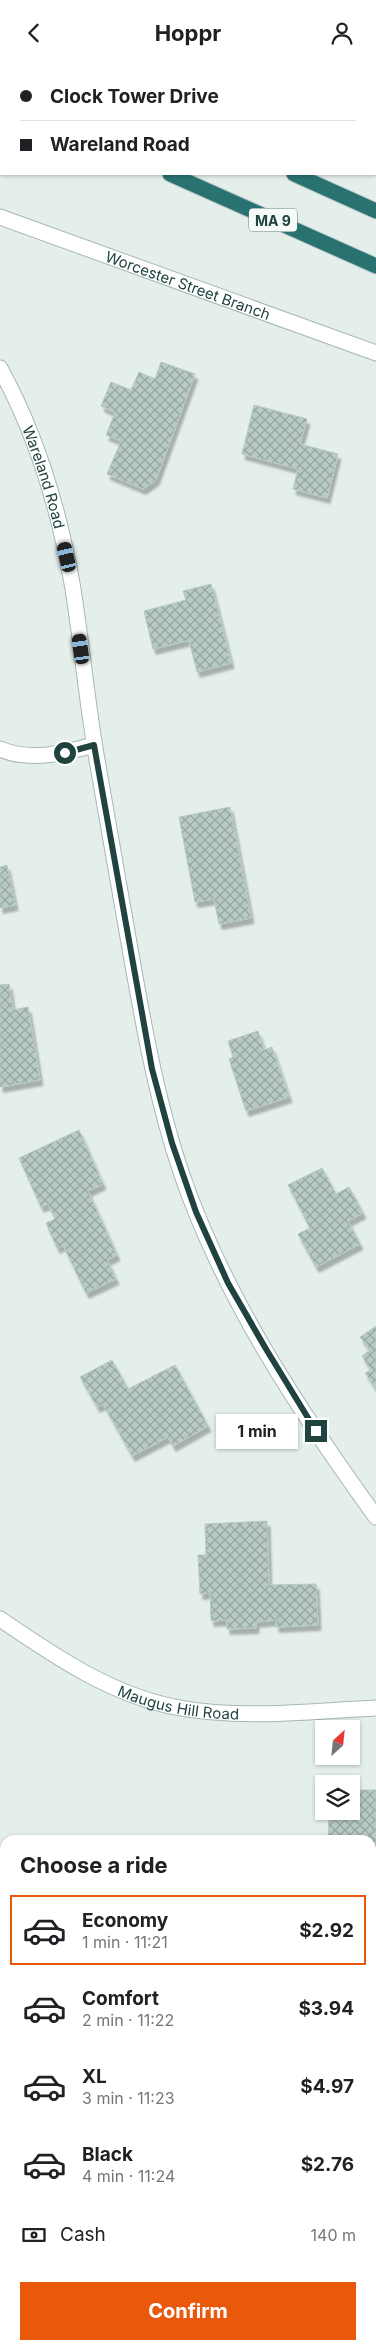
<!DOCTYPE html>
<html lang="en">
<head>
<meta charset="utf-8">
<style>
	:root { --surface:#fff; --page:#f2f2f2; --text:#202124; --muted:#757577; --line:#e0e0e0; --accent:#ea580c }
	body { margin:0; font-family:Inter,sans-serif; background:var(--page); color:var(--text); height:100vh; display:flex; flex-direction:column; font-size:19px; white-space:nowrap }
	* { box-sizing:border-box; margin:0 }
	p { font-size:16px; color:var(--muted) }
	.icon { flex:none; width:28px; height:28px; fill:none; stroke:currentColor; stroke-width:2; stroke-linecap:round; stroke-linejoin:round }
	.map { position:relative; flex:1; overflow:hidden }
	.sheet { position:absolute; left:0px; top:1770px; width:376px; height:515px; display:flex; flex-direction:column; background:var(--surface); border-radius:15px 15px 0 0; box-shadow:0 1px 4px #0004 }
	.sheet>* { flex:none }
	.banner { position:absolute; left:0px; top:0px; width:376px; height:110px; box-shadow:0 1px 4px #0004; display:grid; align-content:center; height:110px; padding:0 20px; background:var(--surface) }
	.needle { width:32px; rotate:27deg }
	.tools { position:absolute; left:315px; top:1655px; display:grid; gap:10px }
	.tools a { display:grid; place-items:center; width:45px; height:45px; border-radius:0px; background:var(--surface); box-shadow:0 1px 4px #0004; font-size:25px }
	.end { position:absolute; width:22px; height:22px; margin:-11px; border:6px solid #204340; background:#fff; box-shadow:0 0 0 2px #fff }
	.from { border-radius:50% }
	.bubble { position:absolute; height:35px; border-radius:0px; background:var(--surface); box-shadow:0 1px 4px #0004; font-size:16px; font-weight:700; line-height:35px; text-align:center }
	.car { position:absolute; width:15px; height:30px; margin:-15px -8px; border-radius:6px; box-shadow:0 0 4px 1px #0007; background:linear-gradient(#222 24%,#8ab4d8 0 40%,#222 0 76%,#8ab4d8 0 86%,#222 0) }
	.banner b { display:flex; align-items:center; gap:18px; height:48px; font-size:19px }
	.banner b+b { border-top:1px solid var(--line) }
	.banner i { width:12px; height:12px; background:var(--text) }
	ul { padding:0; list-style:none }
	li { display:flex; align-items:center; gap:15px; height:70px; margin:0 10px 8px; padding:0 10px; border:2px solid transparent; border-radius:0px }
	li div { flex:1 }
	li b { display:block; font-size:19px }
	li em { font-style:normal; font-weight:700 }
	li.current { border-color:var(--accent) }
	li>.icon { width:45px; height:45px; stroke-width:1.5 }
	h2 { padding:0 20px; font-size:22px; line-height:60px }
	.pay { display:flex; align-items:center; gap:12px; height:55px; padding:0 20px; font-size:19px }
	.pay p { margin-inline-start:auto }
	.primary-button { display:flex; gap:10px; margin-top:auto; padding:10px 20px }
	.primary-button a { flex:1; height:58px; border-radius:0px; background:var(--accent); color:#fff; font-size:20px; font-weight:700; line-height:58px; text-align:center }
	header { display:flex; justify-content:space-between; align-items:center; height:65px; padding:0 20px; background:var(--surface); font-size:22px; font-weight:700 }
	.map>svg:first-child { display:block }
</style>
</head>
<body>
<header><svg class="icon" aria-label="back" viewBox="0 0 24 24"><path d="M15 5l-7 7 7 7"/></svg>Hoppr<svg class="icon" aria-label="person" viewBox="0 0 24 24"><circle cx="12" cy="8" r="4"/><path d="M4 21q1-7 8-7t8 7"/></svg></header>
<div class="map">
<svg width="376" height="2285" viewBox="0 0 376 2285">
	<defs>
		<pattern id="park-tufts" width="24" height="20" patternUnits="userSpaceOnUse" patternTransform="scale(1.25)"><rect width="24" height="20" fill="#bae3cc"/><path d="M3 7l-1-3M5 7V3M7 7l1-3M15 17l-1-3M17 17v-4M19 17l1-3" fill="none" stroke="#a0c4b0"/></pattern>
		<pattern id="building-cross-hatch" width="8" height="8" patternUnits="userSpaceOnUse" patternTransform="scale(1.25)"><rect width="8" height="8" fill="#b9cac6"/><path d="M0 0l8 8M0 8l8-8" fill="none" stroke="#96a6a2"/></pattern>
		<filter id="shadow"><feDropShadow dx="3" dy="5.5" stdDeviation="1" flood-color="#0004"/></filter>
	</defs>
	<rect width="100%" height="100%" fill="#e4efec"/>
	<path fill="url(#park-tufts)" d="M0 1805 5 1806V2280H70L69 2285H0Z"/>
	<path fill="url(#building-cross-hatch)" stroke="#b5cac5" filter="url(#shadow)" d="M161 297 195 309 156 415 143 424 107 409 121 376 106 370 115 348 101 341 111 317 131 325 139 307 155 314Z
		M254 340 307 354 300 379 338 389 327 433 293 424 298 404 242 389Z
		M211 519 231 598 197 607 189 575 153 584 144 546 186 535 183 526Z
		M230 742 251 853 219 859 214 834 195 837 179 752Z
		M7 800 15 840 0 843V802Z
		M9 919 13 945 28 942 40 1015 0 1022V920Z
		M258 966 264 985 272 982 289 1032 246 1046 229 994 233 992 228 976Z
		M79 1065 103 1119 88 1126 117 1190 107 1195 116 1214 86 1228 63 1180 57 1183 46 1158 55 1154 48 1139 41 1142 19 1093Z
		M322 1103 336 1129 349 1122 363 1148 348 1156 360 1179 316 1202 298 1169 310 1163 288 1120Z
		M376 1261V1324L365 1308 371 1305 362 1291 370 1285 360 1272Z
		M112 1295 128 1324 175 1300 208 1361 173 1381 168 1372 132 1391 103 1339 97 1342 80 1312Z
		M267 1456 269 1520 316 1519 318 1560 276 1562V1555L256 1557V1563L227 1564V1555L211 1556 210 1528 200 1529 198 1490H206L205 1459Z
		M351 1725H376V1808H371V1775H328L329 1746H351Z
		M371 1878 376 1879V1964H371Z
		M371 2039 376 2040 371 2087Z
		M247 2280H317L316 2285H247Z"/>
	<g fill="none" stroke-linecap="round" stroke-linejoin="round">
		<defs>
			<g id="street">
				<path d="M205 0 208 1"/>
				<path d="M375 81H376"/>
				<path id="s1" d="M0 152 376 288"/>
				<path id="s2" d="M0 303C37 371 60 448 73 524 82 581 87 638 97 695 108 761 120 828 132 895 145 968 158 1040 182 1110 225 1234 300 1347 376 1452"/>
				<path d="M0 684C30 697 65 688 94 680"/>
				<path id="s3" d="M0 1554C53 1590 111 1630 175 1642 240 1655 310 1646 376 1643"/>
			</g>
			<path id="highway" d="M30 0 34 1
				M0 42 1 43
				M170 109 376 201
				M294 109 376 146"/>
		</defs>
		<use href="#street" stroke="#a5b8b5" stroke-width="17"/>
		<use href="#highway" stroke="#c1caca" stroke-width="17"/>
		<use href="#street" stroke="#fff" stroke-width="15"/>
		<use href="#highway" stroke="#287371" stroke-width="15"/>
	</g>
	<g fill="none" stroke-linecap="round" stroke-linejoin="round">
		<path stroke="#204340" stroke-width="6" d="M65 688 94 680 152 1004 172 1078 196 1147 228 1218 266 1284 316 1366"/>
	</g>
	<g text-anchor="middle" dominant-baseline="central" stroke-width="4.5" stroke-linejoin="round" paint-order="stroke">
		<rect fill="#f5fbf9" stroke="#607a78" stroke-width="1" x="249" y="143.5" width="48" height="23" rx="4"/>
		<g font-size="14" font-weight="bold" fill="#204340">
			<text x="273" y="155">MA 9</text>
		</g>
		<g font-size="15" fill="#204340" stroke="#f5fbf9">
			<text stroke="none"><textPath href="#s1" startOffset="200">Worcester Street Branch</textPath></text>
			<text stroke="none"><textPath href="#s2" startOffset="118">Wareland Road</textPath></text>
			<text stroke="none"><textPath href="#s3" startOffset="200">Maugus Hill Road</textPath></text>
		</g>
	</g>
</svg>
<div class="tools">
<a><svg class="needle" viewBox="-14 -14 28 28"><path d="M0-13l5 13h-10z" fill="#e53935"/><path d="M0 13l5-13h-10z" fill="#757577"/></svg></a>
<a><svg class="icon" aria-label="layers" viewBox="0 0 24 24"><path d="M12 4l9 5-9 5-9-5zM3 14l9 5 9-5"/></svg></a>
</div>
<i class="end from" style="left:65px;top:688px"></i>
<i class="end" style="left:316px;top:1366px"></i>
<div class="bubble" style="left:216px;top:1349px;width:82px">1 min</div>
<i class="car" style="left:67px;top:492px;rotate:347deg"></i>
<i class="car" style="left:81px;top:584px;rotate:352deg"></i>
<div class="banner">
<b><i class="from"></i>Clock Tower Drive</b>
<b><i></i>Wareland Road</b>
</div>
<section class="sheet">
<h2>Choose a ride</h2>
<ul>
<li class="current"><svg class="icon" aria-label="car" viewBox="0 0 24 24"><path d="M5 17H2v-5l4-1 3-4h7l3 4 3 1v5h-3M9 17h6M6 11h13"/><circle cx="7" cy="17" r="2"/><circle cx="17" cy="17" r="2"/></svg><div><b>Economy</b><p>1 min · 11:21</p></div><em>$2.92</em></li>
<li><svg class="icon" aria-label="car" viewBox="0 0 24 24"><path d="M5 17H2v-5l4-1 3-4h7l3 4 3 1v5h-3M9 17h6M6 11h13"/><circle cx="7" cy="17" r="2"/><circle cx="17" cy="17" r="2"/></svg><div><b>Comfort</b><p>2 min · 11:22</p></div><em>$3.94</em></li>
<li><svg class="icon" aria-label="car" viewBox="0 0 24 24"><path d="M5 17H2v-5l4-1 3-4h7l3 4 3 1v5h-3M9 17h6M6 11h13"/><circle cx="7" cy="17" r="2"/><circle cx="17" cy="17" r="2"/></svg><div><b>XL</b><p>3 min · 11:23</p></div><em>$4.97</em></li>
<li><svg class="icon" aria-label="car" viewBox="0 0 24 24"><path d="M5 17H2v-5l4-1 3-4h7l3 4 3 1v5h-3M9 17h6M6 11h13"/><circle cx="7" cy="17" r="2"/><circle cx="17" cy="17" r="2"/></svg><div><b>Black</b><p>4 min · 11:24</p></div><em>$2.76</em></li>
</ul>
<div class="pay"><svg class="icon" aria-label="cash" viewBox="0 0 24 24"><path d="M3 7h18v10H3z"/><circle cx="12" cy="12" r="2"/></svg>Cash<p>140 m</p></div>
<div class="primary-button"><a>Confirm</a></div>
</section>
</div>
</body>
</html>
